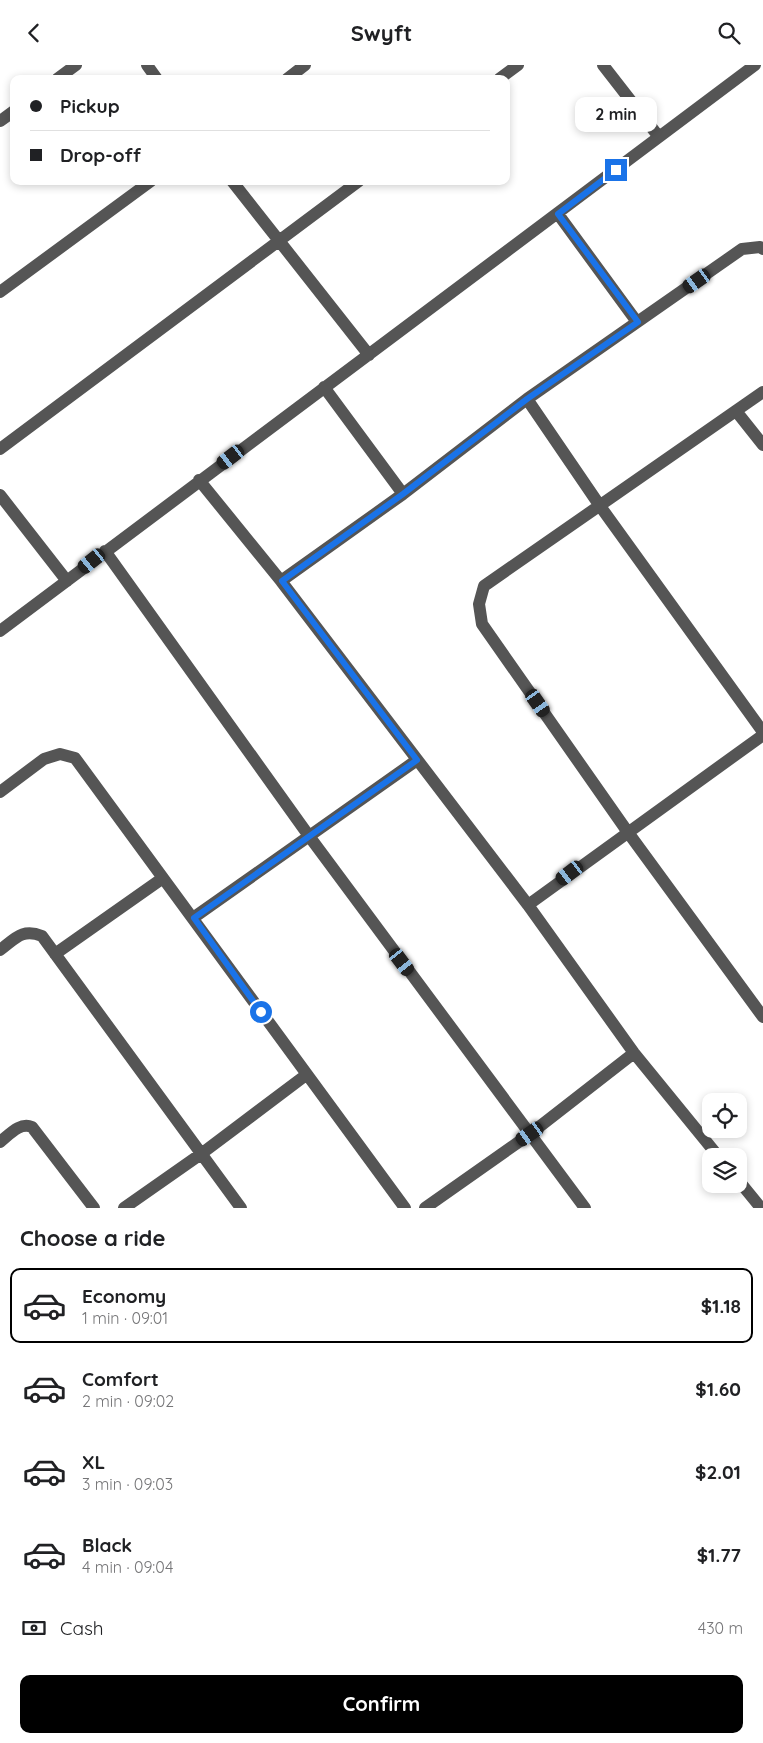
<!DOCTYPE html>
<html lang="en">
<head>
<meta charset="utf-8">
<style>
	:root { --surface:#fff; --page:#f6f6f6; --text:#202124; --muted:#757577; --line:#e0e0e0; --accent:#000 }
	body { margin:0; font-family:Quicksand,sans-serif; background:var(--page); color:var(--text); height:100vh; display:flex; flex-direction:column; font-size:19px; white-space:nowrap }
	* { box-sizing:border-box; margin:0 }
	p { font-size:16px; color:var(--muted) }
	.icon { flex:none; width:28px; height:28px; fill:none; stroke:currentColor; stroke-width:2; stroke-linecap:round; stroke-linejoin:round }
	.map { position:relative; height:1143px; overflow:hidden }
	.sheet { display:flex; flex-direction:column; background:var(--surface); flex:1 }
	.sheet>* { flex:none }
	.guide { position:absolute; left:10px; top:10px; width:500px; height:110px; border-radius:10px; box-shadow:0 2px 8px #0003; display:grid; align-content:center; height:110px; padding:0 20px; background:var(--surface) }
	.fabs { position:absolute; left:702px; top:1028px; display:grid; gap:10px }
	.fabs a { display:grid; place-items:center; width:45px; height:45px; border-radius:10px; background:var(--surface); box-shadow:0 2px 8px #0003; font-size:25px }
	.end { position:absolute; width:22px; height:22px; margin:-11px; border:6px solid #1a73e8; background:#fff; box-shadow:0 0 0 2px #fff }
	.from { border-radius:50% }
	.bubble { position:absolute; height:35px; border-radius:10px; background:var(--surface); box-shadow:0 2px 8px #0003; font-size:16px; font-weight:800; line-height:35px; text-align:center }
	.car { position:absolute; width:15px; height:30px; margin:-15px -8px; border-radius:6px; box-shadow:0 0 4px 1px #0007; background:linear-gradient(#222 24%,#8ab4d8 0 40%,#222 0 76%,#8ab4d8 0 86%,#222 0) }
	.guide b { display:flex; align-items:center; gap:18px; height:48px; font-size:19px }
	.guide b+b { border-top:1px solid var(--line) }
	.guide i { width:12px; height:12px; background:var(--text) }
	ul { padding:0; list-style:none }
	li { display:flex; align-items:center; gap:15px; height:75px; margin:0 10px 8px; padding:0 10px; border:2px solid transparent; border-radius:10px }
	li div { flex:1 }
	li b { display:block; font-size:19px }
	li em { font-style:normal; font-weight:800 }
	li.current { border-color:var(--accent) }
	li>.icon { width:45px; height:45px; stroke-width:1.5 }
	h2 { padding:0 20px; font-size:22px; line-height:60px }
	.pay { display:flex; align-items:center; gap:12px; height:55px; padding:0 20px; font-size:19px }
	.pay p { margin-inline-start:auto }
	.action { display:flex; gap:10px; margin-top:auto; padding:10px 20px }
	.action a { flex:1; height:58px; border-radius:10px; background:var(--accent); color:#fff; font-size:20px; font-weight:800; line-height:58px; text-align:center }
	header { display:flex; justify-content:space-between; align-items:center; height:65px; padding:0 20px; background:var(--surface); font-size:22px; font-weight:800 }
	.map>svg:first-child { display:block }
</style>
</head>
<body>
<header><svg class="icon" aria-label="back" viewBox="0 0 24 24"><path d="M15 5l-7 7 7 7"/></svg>Swyft<svg class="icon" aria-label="search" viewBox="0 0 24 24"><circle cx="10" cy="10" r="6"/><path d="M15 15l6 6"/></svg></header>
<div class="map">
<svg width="763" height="1143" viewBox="0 0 763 1143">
	<rect width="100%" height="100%" fill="#fff"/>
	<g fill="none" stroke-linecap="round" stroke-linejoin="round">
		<path stroke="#555" stroke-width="12" d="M147 0 157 14
			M603 0 659 72
			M57 14 76 0
			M287 14 305 0
			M499 14 518 0
			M0 56 14 46
			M232 116 369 290
			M558 149 637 257
			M0 227 151 116
			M324 322 403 429
			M763 327 484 521 479 539 482 559 627 766 763 952
			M527 334 600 441 763 667
			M736 346 763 380
			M0 384 359 116
			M199 415 281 516 528 840 634 988 718 1091
			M0 430 67 516
			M105 486 309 771 585 1143
			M281 516 403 429 527 334 742 184 760 182 763 184
			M0 566 755 0
			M0 727 44 694 60 689 75 693 405 1143
			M528 840 763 670
			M193 853 417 695
			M0 885C15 874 22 863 42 871L241 1143
			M55 889 163 813
			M0 1077C10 1069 20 1057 32 1062L94 1143
			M739 1116 761 1143
			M124 1143 201 1089 306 1010
			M425 1143 530 1069 634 988"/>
	</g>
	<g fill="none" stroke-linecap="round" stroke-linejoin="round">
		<path stroke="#1a73e8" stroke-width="6" d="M261 947 194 853 417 695 282 516 403 429 527 334 638 257 558 149 616 105"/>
	</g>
</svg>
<div class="fabs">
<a><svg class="icon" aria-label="locate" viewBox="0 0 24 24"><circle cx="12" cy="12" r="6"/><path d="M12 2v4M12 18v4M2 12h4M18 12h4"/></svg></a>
<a><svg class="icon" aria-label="layers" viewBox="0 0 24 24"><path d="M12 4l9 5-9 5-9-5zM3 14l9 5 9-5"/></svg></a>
</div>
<i class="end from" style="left:261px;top:947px"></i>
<i class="end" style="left:616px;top:105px"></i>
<div class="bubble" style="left:575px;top:32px;width:82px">2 min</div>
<i class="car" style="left:697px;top:216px;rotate:235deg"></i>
<i class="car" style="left:231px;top:392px;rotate:233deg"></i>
<i class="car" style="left:92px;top:496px;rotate:231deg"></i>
<i class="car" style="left:538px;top:638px;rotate:145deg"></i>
<i class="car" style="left:570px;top:808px;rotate:233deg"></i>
<i class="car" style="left:402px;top:897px;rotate:143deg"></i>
<i class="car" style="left:530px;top:1069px;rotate:235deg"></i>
<div class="guide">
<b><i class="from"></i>Pickup</b>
<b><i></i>Drop-off</b>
</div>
</div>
<section class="sheet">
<h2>Choose a ride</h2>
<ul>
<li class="current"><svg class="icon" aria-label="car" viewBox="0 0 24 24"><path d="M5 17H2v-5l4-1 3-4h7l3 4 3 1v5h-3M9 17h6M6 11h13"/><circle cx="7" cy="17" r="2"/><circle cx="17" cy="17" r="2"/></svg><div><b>Economy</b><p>1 min · 09:01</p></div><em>$1.18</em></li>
<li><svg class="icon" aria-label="car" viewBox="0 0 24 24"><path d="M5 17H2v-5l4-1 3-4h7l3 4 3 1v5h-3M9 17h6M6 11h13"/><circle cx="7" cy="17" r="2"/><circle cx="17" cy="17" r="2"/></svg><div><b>Comfort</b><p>2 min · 09:02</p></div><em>$1.60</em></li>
<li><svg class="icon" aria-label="car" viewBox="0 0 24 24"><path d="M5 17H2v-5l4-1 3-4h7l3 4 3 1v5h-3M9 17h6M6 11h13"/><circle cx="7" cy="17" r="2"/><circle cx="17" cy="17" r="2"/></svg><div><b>XL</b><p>3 min · 09:03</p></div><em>$2.01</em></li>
<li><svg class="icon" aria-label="car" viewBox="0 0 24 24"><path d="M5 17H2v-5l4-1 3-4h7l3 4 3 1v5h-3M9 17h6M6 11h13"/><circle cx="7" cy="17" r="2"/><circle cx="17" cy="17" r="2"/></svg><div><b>Black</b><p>4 min · 09:04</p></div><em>$1.77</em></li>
</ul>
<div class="pay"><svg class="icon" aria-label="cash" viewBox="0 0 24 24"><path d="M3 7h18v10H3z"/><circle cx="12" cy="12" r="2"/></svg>Cash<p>430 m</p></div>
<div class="action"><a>Confirm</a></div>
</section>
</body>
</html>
